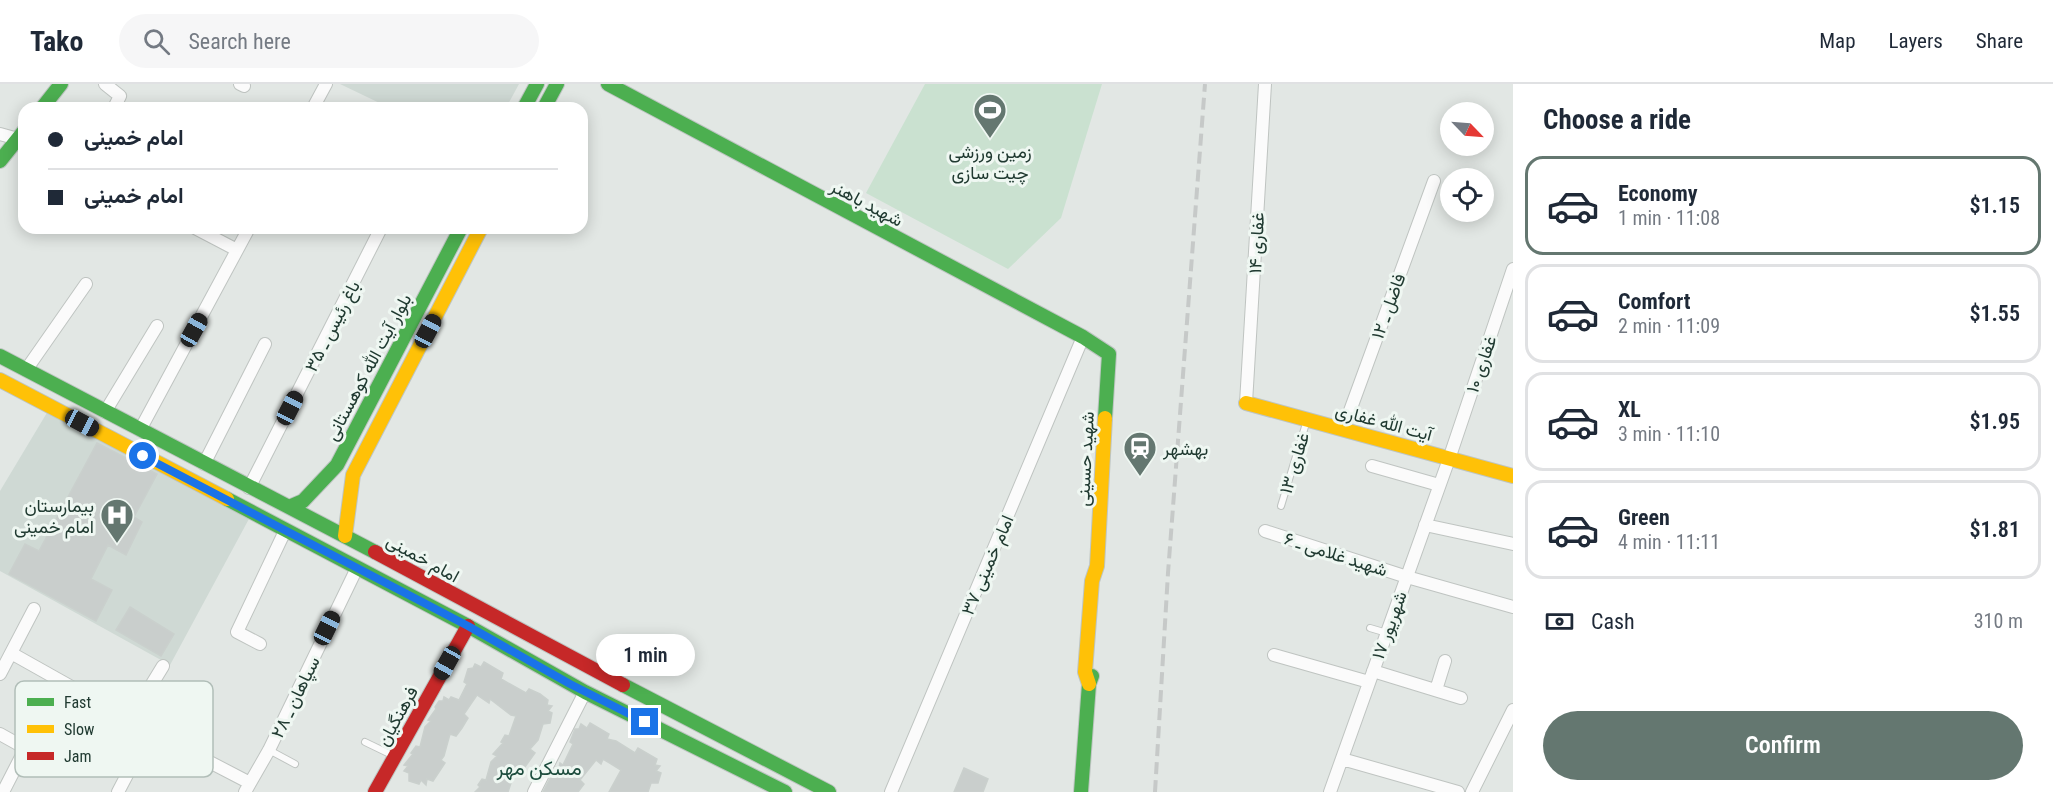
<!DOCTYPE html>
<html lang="en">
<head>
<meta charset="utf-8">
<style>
	:root { --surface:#fff; --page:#f6f6f7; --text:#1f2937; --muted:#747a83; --line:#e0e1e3; --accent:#647770 }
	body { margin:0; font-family:"Roboto Condensed",Vazirmatn,sans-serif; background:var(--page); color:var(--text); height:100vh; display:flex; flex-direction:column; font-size:22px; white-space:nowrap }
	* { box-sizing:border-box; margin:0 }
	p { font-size:20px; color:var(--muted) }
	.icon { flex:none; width:33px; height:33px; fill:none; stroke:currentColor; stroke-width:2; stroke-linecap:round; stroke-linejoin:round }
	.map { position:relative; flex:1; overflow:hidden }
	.drawer { display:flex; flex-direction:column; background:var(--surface); width:540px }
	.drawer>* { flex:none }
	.guide { position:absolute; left:18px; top:18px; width:570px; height:132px; border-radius:18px; box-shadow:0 3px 15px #0003; display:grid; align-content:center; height:132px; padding:0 30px; background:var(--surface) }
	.needle { width:39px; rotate:115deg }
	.buttons { position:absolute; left:1440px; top:18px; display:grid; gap:12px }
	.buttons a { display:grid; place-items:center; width:54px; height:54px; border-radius:50%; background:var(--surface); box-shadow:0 3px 15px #0003; font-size:30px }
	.end { position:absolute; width:27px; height:27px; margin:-14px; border:8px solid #1a73e8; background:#fff; box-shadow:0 0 0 3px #fff }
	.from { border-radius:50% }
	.bubble { position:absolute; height:42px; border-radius:21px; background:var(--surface); box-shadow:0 3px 15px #0003; font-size:20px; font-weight:600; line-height:42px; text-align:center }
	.car { position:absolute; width:18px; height:36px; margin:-18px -9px; border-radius:8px; box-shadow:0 0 4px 2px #0007; background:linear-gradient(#222 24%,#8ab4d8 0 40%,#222 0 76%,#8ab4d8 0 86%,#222 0) }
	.guide b { display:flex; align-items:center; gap:21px; height:57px; font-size:22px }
	.guide b+b { border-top:2px solid var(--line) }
	.guide i { width:15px; height:15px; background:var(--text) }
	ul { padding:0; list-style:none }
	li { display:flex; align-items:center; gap:18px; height:99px; margin:0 12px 9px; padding:0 18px; border:3px solid var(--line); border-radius:18px }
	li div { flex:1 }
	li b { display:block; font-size:22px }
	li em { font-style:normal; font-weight:600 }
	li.selected { border-color:var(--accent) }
	li>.icon { width:54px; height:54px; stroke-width:1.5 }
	h2 { padding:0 30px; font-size:27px; line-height:72px }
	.pay { display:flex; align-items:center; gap:15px; height:66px; padding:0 30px; font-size:22px }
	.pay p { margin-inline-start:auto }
	.primary-button { display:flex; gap:12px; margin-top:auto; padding:12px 30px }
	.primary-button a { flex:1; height:69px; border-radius:36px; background:var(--accent); color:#fff; font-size:24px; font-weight:600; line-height:69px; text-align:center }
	header { display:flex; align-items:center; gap:36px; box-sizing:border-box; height:84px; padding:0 30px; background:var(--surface); border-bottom:2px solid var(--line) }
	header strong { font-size:28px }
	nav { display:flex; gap:33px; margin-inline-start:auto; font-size:21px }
	.search { width:420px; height:54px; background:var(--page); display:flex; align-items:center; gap:15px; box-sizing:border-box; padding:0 21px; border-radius:33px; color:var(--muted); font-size:22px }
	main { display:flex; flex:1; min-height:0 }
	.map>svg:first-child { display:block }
</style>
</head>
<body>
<header>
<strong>Tako</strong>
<div class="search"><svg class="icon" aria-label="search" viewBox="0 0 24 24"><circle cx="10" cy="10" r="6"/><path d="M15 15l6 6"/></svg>Search here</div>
<nav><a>Map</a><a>Layers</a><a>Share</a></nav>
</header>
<main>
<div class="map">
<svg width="1513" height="708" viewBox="0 0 1513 708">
	<rect width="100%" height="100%" fill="#e2e7e4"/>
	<path fill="#cfd9d4" d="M340 0H519L506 24H390Z
		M48 327 250 433 170 581 0 487V407Z"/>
	<path fill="#cae1d0" d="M925 0H1102L1061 134 1008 185 866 109Z"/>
	<path fill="#c9cecc" stroke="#cad0cd" stroke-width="1.5" d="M97 359 157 390 134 433 142 438 126 471 108 461 91 495 112 506 96 537 9 490 25 460 39 467Z
		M130 523 174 550 161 572 116 546Z
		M484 578 503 589 501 595 526 609 529 605 540 610 548 616 547 621 552 622 548 627 552 629 550 639 543 640 538 656 530 665 535 669 522 687 516 684 508 708H475L480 703 478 701 482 695 486 696 491 678 497 672 493 670 503 659 501 658 505 651 509 652 516 632 511 631 490 615 489 619 477 611 464 630 468 634 462 644 456 652 450 650 444 672 441 676 445 679 433 697 427 695 426 701 421 696 419 700 409 697V689L404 687 408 682 404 681 413 670 411 669 416 662 420 663 425 643 431 637 428 636 436 625 435 623 439 617H443L444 613 449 616 451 613 459 616 467 600 464 598 468 585 473 584 475 580 481 583Z
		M590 639 609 650 607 655 616 657 635 669 638 664 657 675 655 681 660 682 656 687 661 689 658 699H651L648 708H609L621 686 603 675 601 680 596 676 580 696 584 700 578 708H543L556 683 559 684 560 679 563 681 573 660 570 658 575 645H579L581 640 587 644Z
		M964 684 988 695 983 708H954Z"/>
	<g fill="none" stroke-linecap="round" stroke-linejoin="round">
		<defs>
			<path id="lane" d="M1281 422 1307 336
				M1370 544 1387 549
				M365 658 394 672
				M269 666 295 680"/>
			<path id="street" d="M105 0 120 12 115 22
				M240 0 244 2
				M313 24 326 0
				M0 50 18 55
				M195 144 237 166
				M26 286 86 200
				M1246 319 1265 0
				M105 328 157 242
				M140 346 249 144
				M1343 346 1434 97
				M204 380 265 260
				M1372 382 1439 401
				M249 404 381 144
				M1425 441 1513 460
				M1265 447 1407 493 1513 523
				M260 560 237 548 285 447
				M11 569 150 647 250 699
				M1274 571 1369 598
				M1373 587 1461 614
				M0 590 34 525
				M1436 606 1445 577
				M130 636 163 582
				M0 650 25 664
				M1342 675 1458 708
				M3 708 60 597
				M118 708 150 647
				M245 708 269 666 357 484
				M534 708 585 608
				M891 708 1083 253
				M1330 708 1449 375 1513 185
				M1472 708 1513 626"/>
			<path id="fast" d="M608 0 1083 253 1109 270 1105 334
				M42 24 61 0
				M524 24 537 0
				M544 24 557 0
				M0 77 24 47
				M0 272 375 468
				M227 415 468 542 585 608 785 708
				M289 423 303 417 337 381 461 144
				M623 601 829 708
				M1081 708 1089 600 1092 592"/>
			<path id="slow" d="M0 296 227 415
				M1246 319 1513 392
				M345 452 353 391 481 144
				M1089 600 1085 588 1092 497 1097 482 1105 334"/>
			<path id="jam" d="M375 468 623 601
				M375 708 468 542"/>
		</defs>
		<use href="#lane" stroke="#bfc4c1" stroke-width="8"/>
		<use href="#street" stroke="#bfc4c1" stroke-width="14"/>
		<use href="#fast" stroke="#bec5c2" stroke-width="16"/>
		<use href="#slow" stroke="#bec5c2" stroke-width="16"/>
		<use href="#jam" stroke="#bec5c2" stroke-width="16"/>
		<use href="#lane" stroke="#fbfbfb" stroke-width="6"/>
		<use href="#street" stroke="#fbfbfb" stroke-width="12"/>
		<use href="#fast" stroke="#4caf50" stroke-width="14"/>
		<use href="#slow" stroke="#ffc107" stroke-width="14"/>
		<use href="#jam" stroke="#c62828" stroke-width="14"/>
		<path stroke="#c6c9c8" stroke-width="4" stroke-dasharray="12 6" stroke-linecap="butt" d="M1155 708 1168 489 1205 0"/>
	</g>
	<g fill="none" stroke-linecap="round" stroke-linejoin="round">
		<path stroke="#1a73e8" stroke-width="8" d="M143 372 468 542 570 600 645 638"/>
	</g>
	<defs>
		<symbol id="stadium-pin" viewBox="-11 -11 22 30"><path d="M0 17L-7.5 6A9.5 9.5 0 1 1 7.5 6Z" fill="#647770" stroke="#eff7f2"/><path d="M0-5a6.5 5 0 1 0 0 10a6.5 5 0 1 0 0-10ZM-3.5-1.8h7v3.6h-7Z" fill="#fff"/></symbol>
		<symbol id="station-pin" viewBox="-11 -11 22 30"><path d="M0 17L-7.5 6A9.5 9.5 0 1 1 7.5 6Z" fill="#647770" stroke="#eff7f2"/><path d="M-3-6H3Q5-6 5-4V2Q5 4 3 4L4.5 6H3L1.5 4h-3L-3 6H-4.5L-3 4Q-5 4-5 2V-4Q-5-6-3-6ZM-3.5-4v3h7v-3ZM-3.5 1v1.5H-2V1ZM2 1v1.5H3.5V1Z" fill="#fff"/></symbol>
		<symbol id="hospital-pin" viewBox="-11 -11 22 30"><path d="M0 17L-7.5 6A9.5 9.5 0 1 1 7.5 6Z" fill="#647770" stroke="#eff7f2"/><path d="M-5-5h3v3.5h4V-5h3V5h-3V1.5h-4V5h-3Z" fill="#fff"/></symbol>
	</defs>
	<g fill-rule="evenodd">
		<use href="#stadium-pin" x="971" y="7" width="38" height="52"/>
		<use href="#station-pin" x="1121" y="345" width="38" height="52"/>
		<use href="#hospital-pin" x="98" y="412" width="38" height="52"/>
	</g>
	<g text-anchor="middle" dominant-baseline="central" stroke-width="6" stroke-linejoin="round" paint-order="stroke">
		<g font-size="18" fill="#203a31" stroke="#eff7f2">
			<text x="990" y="67">زمین ورزشی<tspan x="990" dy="21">چیت سازی</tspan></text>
			<text x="1163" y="364" text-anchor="start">بهشهر</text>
			<text x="94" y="421" text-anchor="end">بیمارستان<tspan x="94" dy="21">امام خمینی</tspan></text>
		</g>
		<g font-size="18" fill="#203a31" stroke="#eff7f2">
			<text transform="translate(867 119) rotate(28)">شهید باهنر</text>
			<text transform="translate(1256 159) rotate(-87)">غفاری ۱۴</text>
			<text transform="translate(1388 222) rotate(-70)">فاضل ـ ۱۲</text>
			<text transform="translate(332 242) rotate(-63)">باغ رئیس ـ ۳۵</text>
			<text transform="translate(1481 280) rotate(-71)">غفاری ۱۰</text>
			<text transform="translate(368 283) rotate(-62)">بلوار آیت الله کوهستانی</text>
			<text transform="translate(1384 338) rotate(15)">آیت الله غفاری</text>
			<text transform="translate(1085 375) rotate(-87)">شهید حسینی</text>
			<text transform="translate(1294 379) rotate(-73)">غفاری ۱۳</text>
			<text transform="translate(1336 470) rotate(18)">شهید غلامی ـ ۶</text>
			<text transform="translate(423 474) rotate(29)">امام خمینی</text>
			<text transform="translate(987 481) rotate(-67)">امام خمینی ۳۷</text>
			<text transform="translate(1389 541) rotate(-70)">۱۷ شهریور</text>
			<text transform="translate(295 613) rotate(-64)">سپاهان ـ ۲۸</text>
			<text transform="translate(397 632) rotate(-61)">فرهنگیان</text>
		</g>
		<g font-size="20" fill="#1c4c3d" stroke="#eff7f2">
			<text x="539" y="684">مسکن مهر</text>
		</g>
	</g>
	<rect x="15" y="597" width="198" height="96" rx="9" fill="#eff7f2" stroke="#b1beb8" stroke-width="1.5"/>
	<rect x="27" y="614" width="27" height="8" fill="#4caf50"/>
	<rect x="27" y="641" width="27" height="8" fill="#ffc107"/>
	<rect x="27" y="668" width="27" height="8" fill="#c62828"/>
	<g font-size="16" fill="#203a31">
		<text x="64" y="624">Fast</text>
		<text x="64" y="651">Slow</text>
		<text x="64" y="678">Jam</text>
	</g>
</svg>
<div class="buttons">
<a><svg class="needle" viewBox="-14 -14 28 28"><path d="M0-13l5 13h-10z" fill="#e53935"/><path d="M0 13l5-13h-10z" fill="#747a83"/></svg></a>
<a><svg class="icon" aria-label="locate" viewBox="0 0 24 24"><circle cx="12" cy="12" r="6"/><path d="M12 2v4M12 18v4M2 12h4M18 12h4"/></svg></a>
</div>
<i class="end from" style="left:143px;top:372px"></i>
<i class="end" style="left:645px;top:638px"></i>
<div class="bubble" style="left:596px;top:550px;width:99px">1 min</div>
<i class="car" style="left:194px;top:246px;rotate:29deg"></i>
<i class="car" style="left:428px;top:247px;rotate:28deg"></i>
<i class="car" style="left:290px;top:324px;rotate:27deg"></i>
<i class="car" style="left:82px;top:339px;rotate:118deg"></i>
<i class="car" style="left:327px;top:544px;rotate:26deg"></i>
<i class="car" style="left:447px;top:579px;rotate:209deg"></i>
<div class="guide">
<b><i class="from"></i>امام خمینی</b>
<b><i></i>امام خمینی</b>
</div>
</div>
<section class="drawer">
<h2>Choose a ride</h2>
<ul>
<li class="selected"><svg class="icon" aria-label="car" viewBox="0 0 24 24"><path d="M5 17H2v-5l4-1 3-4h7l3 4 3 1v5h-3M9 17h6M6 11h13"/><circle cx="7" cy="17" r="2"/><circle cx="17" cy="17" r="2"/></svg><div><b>Economy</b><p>1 min · 11:08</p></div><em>$1.15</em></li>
<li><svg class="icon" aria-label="car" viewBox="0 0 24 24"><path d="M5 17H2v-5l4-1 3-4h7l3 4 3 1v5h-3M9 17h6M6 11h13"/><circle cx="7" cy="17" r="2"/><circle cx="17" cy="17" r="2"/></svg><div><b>Comfort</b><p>2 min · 11:09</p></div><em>$1.55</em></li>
<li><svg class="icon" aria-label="car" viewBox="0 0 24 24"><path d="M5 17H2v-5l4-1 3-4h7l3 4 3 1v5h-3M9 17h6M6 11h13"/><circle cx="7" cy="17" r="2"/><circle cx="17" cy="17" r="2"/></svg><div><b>XL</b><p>3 min · 11:10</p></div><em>$1.95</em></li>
<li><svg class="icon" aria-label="car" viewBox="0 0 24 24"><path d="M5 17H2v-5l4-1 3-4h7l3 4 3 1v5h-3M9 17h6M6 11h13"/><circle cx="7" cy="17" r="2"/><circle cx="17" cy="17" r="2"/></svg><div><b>Green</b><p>4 min · 11:11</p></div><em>$1.81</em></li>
</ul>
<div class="pay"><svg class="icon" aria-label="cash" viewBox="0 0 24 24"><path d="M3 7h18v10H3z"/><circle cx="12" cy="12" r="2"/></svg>Cash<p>310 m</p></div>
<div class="primary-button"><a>Confirm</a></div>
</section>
</main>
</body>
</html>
